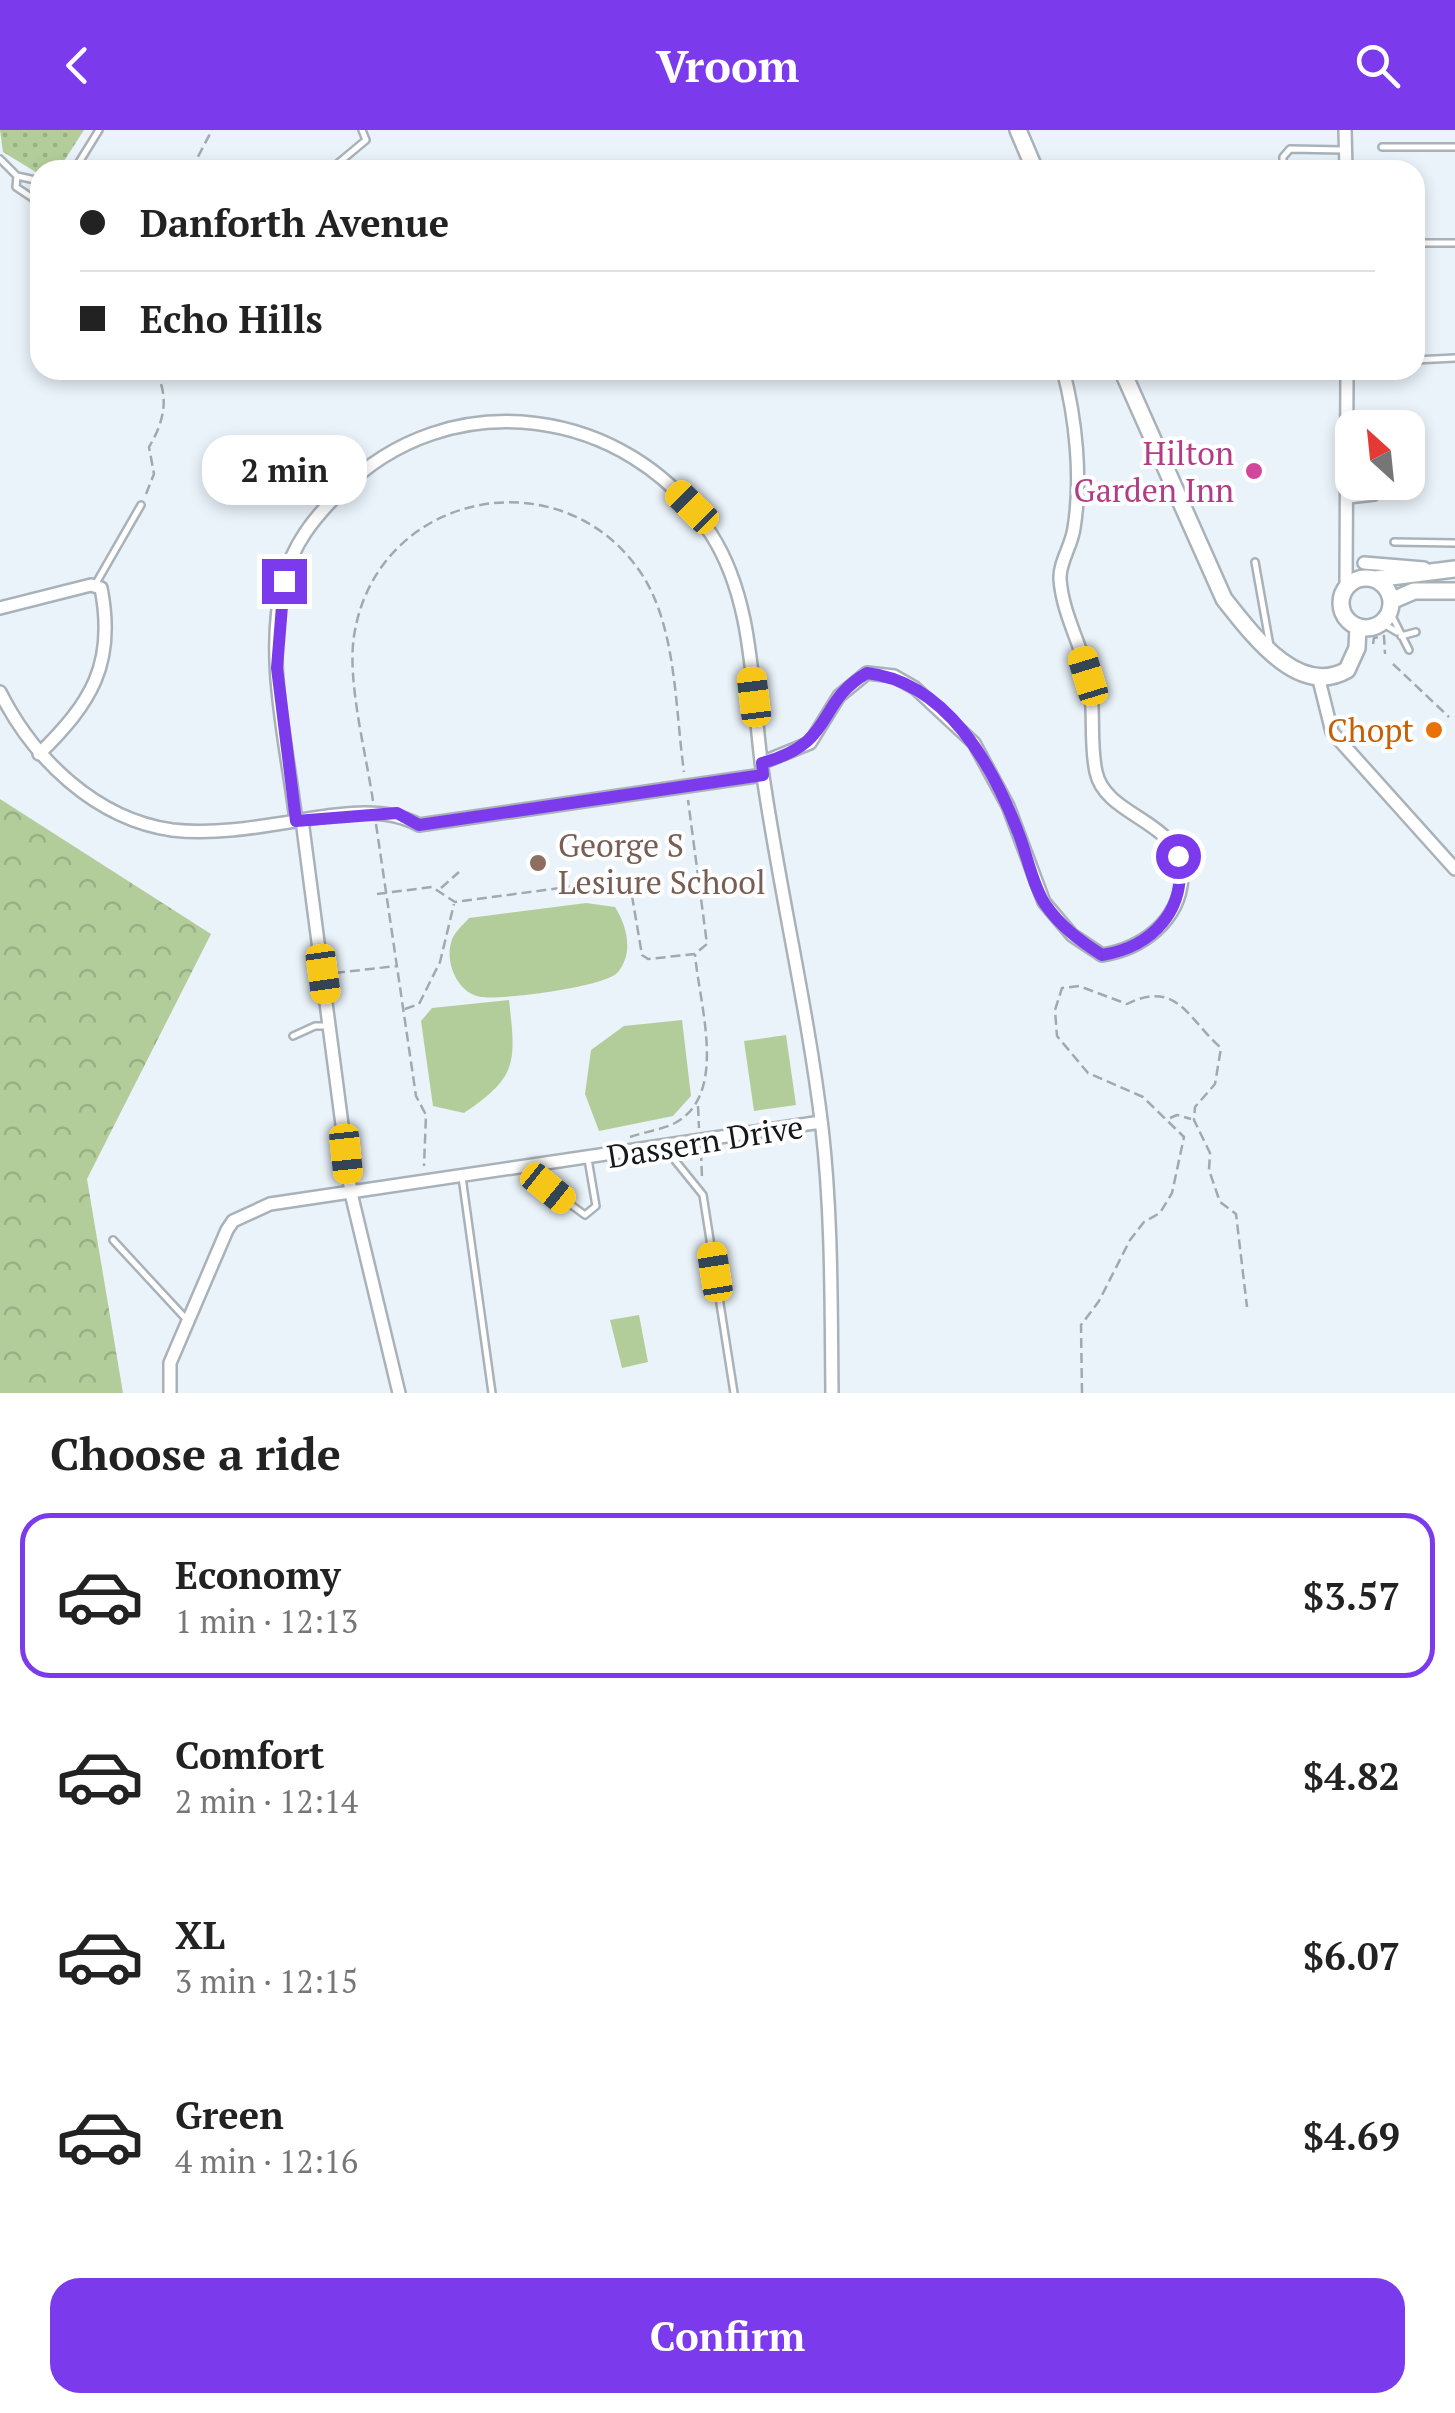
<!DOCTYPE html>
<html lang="en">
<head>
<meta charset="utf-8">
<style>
	:root { --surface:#fff; --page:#f2f2f2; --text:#222; --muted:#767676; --line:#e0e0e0; --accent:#7c3aed }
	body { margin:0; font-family:"PT Serif",serif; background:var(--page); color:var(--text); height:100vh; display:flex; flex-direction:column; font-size:38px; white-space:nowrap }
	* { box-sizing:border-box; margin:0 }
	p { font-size:32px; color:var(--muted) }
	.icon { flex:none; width:55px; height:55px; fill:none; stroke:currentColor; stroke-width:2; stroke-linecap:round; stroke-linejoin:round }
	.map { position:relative; height:1263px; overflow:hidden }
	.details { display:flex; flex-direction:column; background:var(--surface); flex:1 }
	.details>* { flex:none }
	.guide { position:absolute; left:30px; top:30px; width:1395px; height:220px; border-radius:30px; box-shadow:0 5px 15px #0003; display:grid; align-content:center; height:220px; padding:0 50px; background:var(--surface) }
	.needle { width:65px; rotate:333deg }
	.buttons { position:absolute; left:1335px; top:280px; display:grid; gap:20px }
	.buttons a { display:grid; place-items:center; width:90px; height:90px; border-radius:20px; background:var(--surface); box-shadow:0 5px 15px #0003; font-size:50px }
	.end { position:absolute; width:45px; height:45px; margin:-22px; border:12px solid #7c3aed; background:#fff; box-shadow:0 0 0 5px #fff }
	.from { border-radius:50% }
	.bubble { position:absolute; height:70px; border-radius:30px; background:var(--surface); box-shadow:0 5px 15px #0003; font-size:32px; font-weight:700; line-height:70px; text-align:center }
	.car { position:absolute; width:30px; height:60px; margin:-30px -15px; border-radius:12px; box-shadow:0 0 8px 2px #0007; background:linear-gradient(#f5c518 24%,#345 0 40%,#f5c518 0 76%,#345 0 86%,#f5c518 0) }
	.guide b { display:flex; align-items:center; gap:35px; height:95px; font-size:38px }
	.guide b+b { border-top:2px solid var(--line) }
	.guide i { width:25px; height:25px; background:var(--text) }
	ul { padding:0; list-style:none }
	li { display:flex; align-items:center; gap:30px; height:165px; margin:0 20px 15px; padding:0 30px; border:5px solid transparent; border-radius:30px }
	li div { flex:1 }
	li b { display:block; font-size:38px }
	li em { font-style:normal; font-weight:700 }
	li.active { border-color:var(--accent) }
	li>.icon { width:90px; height:90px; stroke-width:1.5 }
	h2 { padding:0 50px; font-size:45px; line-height:120px }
	.primary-button { display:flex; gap:20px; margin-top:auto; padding:20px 50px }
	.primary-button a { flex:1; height:115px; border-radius:30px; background:var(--accent); color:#fff; font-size:40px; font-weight:700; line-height:115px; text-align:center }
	header { display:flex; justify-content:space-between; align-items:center; height:130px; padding:0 50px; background:var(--accent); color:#fff; font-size:45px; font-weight:700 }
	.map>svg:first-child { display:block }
</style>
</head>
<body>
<header><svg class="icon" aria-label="back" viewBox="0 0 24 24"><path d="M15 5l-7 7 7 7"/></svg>Vroom<svg class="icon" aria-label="search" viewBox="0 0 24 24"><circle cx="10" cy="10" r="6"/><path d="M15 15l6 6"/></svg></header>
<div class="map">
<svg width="1455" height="1263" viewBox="0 0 1455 1263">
	<defs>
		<pattern id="grass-dots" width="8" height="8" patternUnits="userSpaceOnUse" patternTransform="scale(2.5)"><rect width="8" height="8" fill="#b3cd9a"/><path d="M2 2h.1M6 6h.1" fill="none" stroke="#99af84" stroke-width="1.8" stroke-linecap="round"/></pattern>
		<pattern id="forest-crowns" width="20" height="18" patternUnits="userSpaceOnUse" patternTransform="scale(2.5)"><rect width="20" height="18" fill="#b3cd9a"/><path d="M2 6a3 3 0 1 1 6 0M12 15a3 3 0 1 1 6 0" fill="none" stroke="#99af84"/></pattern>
	</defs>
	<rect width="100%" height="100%" fill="#eaf3fa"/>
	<path fill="url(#grass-dots)" d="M0 0H84L64 31 39 44 3 22Z"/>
	<path fill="url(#forest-crowns)" d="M0 669 211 804 87 1049 123 1263H0Z"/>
	<path fill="#b3cd9a" d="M586 773 615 777C627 796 634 823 618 842 606 857 503 870 481 867 458 864 445 833 451 813 453 803 463 795 469 788Z
		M509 870C516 932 518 947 464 983L433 976 421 891 432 878Z
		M682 890 691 966 673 986 599 1001 585 964 591 920 624 896Z
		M786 905 796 975 754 981 744 911Z
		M639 1185 648 1232 622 1238 610 1190Z"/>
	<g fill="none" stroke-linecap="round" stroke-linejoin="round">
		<defs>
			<path id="lane" d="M1382 17H1455
				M0 29 17 46 40 51
				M68 40 78 34 99 0
				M330 40 366 10 362 0
				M1283 40V27L1290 19 1342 20
				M17 46 16 57 40 73
				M1415 113H1455
				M1415 230 1455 228
				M1349 370 1375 367
				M1394 412 1455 413
				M1255 432 1270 516
				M95 455 141 375
				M1390 482 1409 520
				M1382 493 1397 502
				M1401 506 1416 502
				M293 906 315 896H327
				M665 1018 703 1065 734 1263
				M535 1037 548 1058 585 1085 596 1076 588 1029
				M462 1047 492 1263
				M113 1110 187 1190"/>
			<path id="street" d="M1345 0 1346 40
				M1364 433 1424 438
				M1346 457 1347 240
				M0 478 91 455 101 458C116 534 91 573 39 624
				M1319 550 1332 602 1455 739
				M0 562C33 628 95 689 172 700 214 705 259 697 301 690 339 684 385 676 419 695L763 645
				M761 633 810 613 839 566 867 543 894 546 915 558 974 613 1008 676 1044 772 1072 805 1102 825C1141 819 1179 792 1182 748 1185 690 1106 689 1096 642 1089 610 1096 576 1088 544 1080 513 1062 481 1060 449 1059 433 1072 415 1074 398 1082 349 1076 288 1063 240
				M302 690 351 1063 399 1263
				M296 691C287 614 264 528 283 452 293 414 313 389 340 362 448 251 629 276 711 404 756 474 751 566 763 646 780 763 808 880 822 998 832 1085 831 1175 832 1263
				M170 1263V1233L227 1100 233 1091 270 1074 821 992"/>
			<path id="secondary" d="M1018 0 1035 40
				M1122 240 1224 469C1252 504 1298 568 1347 540L1357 518 1358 497
				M1341 473a25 25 0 1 1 50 0a25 25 0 1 1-50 0Z
				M1375 449 1455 439
				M1391 471 1414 461H1455"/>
		</defs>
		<use href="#lane" stroke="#aab2b9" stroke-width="10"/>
		<use href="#street" stroke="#aab2b9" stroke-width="16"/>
		<use href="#secondary" stroke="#aab2b9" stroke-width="20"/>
		<path stroke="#a2a9ae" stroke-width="2.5" stroke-dasharray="10 5" stroke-linecap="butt" d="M191 40 212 0
			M146 364 154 344 149 317C164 292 170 267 155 240
			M1373 514 1374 508 1384 506 1385 524
			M1393 534 1449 587
			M373 671C366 623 347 552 354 506 376 362 561 324 641 443 677 497 675 579 684 642
			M376 694 416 966 426 985 424 1036
			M441 758 459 742
			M377 764 432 757 455 772 620 750 631 760 642 825 648 829 695 824 707 814 688 670
			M335 843 396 836
			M405 879 419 874 440 832 454 774
			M698 976 699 998
			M1170 988 1177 985 1191 989
			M630 1007C644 1002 661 1000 675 993 729 964 699 874 695 824
			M701 1021 702 1048
			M1082 1263 1081 1195 1099 1171 1130 1110 1144 1092 1160 1083 1172 1063 1184 1007 1143 967 1088 943 1057 906 1055 880 1062 858 1079 856 1127 874C1177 849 1188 889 1221 918L1215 954 1195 977 1194 990 1210 1023 1209 1040 1220 1072 1236 1084 1247 1177"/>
		<use href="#lane" stroke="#fff" stroke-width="5"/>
		<use href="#street" stroke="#fff" stroke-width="11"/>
		<use href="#secondary" stroke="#fff" stroke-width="15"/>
	</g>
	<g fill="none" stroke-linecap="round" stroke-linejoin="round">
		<path stroke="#7c3aed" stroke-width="12" d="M284 451 277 538 296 691 397 683 419 695 763 645 762 633C838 612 814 574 867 543 946 552 992 634 1018 702 1027 724 1032 754 1045 774 1060 796 1080 811 1102 825 1152 817 1188 780 1178 726"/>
	</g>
	<circle fill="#d1479c" stroke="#fff" stroke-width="4" cx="1254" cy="341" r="10"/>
	<circle fill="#e8710a" stroke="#fff" stroke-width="4" cx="1434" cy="600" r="10"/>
	<circle fill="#8d6e63" stroke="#fff" stroke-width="4" cx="538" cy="733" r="10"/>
	<g text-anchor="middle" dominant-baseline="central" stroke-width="8" stroke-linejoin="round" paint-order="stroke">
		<g font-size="32" fill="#b23c85" stroke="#fff" text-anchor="end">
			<text x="1234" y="323">Hilton<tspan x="1234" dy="37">Garden Inn</tspan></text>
		</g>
		<g font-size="32" fill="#c56008" stroke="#fff" text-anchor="end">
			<text x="1414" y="600">Chopt</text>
		</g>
		<g font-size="32" fill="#785e54" stroke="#fff" text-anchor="start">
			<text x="558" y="715">George S<tspan x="558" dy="37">Lesiure School</tspan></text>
		</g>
		<g font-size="32" fill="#16191b" stroke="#fff">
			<text transform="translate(705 1011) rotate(-9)">Dassern Drive</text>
		</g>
	</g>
</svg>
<div class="buttons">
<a><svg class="needle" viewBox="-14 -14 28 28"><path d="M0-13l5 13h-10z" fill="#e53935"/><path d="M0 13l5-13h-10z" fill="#767676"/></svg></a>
</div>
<i class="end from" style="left:1178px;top:726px"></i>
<i class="end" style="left:284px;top:451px"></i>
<div class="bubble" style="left:202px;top:305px;width:165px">2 min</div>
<i class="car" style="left:692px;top:377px;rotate:315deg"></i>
<i class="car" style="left:1088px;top:546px;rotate:343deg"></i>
<i class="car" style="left:754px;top:567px;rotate:353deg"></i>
<i class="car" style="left:323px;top:844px;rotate:172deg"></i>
<i class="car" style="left:346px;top:1024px;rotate:174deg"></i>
<i class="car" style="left:548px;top:1058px;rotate:129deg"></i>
<i class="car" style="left:715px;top:1142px;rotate:351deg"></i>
<div class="guide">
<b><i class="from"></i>Danforth Avenue</b>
<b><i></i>Echo Hills</b>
</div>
</div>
<section class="details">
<h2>Choose a ride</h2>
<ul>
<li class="active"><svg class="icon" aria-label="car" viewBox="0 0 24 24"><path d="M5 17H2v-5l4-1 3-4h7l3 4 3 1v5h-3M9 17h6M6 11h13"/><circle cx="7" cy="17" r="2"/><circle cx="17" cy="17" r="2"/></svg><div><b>Economy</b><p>1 min · 12:13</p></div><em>$3.57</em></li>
<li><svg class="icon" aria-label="car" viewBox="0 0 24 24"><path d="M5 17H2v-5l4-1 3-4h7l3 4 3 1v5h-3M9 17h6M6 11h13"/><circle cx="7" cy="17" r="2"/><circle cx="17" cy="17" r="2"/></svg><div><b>Comfort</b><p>2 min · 12:14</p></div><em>$4.82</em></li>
<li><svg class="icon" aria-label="car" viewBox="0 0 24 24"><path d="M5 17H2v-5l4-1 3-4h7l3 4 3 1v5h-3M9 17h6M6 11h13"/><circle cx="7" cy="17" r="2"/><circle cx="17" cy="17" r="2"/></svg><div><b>XL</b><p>3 min · 12:15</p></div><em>$6.07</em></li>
<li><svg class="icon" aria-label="car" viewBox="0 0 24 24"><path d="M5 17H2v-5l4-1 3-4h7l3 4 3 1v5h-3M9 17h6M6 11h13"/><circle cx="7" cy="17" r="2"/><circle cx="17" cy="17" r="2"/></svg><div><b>Green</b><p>4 min · 12:16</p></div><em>$4.69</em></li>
</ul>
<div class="primary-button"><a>Confirm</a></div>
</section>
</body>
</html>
